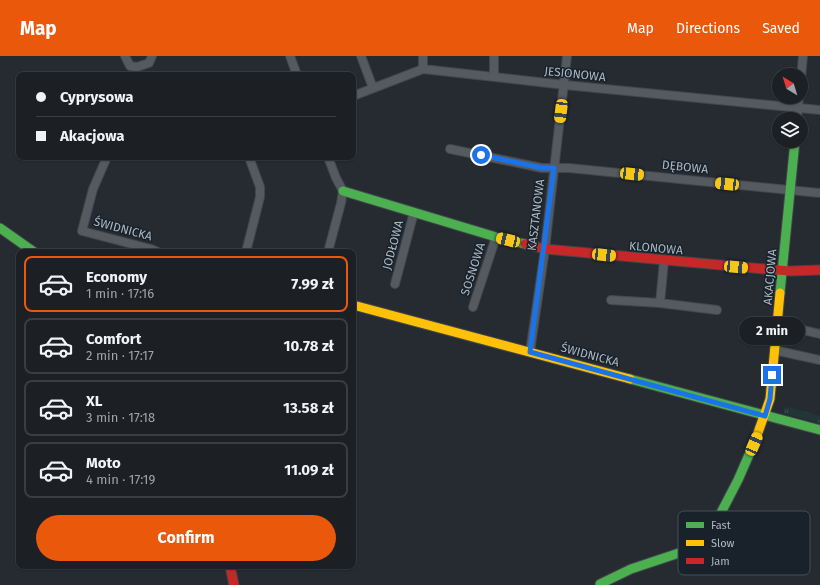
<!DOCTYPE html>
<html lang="en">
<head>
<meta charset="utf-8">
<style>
	:root { --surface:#1c2025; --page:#25282d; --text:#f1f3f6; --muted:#a0a3a7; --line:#3a3e42; --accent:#ea580c }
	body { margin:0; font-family:"Fira Sans",sans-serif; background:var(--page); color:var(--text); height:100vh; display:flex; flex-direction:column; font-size:15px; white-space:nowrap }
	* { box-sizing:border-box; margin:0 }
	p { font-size:13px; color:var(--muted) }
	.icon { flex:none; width:22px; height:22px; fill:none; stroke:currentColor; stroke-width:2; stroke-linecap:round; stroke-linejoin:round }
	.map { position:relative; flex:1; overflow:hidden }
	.drawer { position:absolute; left:16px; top:193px; width:340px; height:320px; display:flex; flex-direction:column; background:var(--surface); border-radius:8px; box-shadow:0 1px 3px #0004,0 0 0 1px var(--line) }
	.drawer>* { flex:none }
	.guide { position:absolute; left:16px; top:16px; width:340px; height:88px; border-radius:8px; box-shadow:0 1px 3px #0004,0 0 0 1px var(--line); display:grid; align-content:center; height:88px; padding:0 20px; background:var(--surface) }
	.needle { width:26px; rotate:322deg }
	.tools { position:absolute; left:772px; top:12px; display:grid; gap:8px }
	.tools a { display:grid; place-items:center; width:36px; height:36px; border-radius:50%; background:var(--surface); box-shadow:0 1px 3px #0004,0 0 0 1px var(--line); font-size:20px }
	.end { position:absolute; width:18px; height:18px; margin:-9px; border:5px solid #1a73e8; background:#fff; box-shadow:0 0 0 2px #fff }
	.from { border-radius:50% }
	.bubble { position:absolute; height:28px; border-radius:14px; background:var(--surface); box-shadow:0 1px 3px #0004,0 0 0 1px var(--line); font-size:13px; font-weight:700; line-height:28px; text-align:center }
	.car { position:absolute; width:12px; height:24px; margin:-12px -6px; border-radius:5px; box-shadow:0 0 3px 1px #0007; background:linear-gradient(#f5c518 24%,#345 0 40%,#f5c518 0 76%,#345 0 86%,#f5c518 0) }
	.guide b { display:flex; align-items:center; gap:14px; height:38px; font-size:15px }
	.guide b+b { border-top:1px solid var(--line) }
	.guide i { width:10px; height:10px; background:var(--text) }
	ul { padding:7px 0 0; list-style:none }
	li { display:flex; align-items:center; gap:12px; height:56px; margin:0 8px 6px; padding:0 12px; border:2px solid var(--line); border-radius:8px }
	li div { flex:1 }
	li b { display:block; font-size:15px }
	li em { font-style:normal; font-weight:700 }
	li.current { border-color:var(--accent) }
	li>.icon { width:36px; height:36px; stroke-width:1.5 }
	.primary-button { display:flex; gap:8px; margin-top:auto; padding:8px 20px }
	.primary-button a { flex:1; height:46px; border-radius:24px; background:var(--accent); color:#fff; font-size:16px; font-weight:700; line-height:46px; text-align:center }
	header { display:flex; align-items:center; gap:24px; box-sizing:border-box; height:56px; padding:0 20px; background:var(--accent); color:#fff }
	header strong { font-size:19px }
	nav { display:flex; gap:22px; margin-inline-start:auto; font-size:14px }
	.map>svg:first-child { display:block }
</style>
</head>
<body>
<header>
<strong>Map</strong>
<nav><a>Map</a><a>Directions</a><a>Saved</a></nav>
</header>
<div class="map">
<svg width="820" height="529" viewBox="0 0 820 529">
	<defs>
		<pattern id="grass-tufts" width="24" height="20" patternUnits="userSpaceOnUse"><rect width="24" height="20" fill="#233637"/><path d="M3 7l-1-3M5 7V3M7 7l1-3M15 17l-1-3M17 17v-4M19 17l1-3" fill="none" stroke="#405152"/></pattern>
	</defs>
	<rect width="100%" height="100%" fill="#252b31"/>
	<path fill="url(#grass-tufts)" d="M788 351 820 360V367L784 357 785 352Z"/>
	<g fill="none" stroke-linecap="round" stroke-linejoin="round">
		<defs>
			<path id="street" d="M125 0 130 10 137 11 149 7 152 0
				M290 0 297 19
				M361 0 373 32
				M423 0V13
				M494 21V0
				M801 22 803 0
				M353 40 423 13 565 29 820 54
				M797 63 799 41
				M450 93 542 112H569L820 137
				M107 101 93 133 82 175 151 193 158 196
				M247 192 260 141V131L249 101
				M328 196 341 147 343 135 336 122 328 101
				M395 228 414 156
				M611 244 660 247 717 254
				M660 247 664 205
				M473 251 496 181
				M777 268 820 278
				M774 294 820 304
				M530 296 545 193 567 0"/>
			<path id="fast" d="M343 135 496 181 525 188
				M0 172 34 196
				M780 237 795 85
				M630 323 820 374
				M600 528 631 513 691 493 702 485 712 474 738 424 755 385"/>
			<path id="slow" d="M353 249 630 323
				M755 385 770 343 780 237"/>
			<path id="jam" d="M525 188 545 193 765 213 790 215 820 214
				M230 510 234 529"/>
		</defs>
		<use href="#street" stroke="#41464a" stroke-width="10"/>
		<use href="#fast" stroke="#41464a" stroke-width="11"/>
		<use href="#slow" stroke="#41464a" stroke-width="11"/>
		<use href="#jam" stroke="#41464a" stroke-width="11"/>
		<use href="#street" stroke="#545a5f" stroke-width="8"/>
		<use href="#fast" stroke="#4caf50" stroke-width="9"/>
		<use href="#slow" stroke="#ffc107" stroke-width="9"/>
		<use href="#jam" stroke="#c62828" stroke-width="9"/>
	</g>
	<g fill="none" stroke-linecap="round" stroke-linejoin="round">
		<path stroke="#1a73e8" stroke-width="5" d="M481 99 542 112H554L530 296 765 360 770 343 772 319"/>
	</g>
	<g text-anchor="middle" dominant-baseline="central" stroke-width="3" stroke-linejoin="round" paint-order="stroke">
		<g font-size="12" fill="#adb8c3" stroke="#19222b">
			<text transform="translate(575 18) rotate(6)">JESIONOWA</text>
			<text transform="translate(685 111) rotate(6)">DĘBOWA</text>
			<text transform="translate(536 159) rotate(-83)">KASZTANOWA</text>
			<text transform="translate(123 173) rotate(15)">ŚWIDNICKA</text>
			<text transform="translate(393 189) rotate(-75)">JODŁOWA</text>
			<text transform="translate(656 192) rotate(5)">KLONOWA</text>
			<text transform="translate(473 213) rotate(-72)">SOSNOWA</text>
			<text transform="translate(770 221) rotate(-85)">AKACJOWA</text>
			<text transform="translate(590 299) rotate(15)">ŚWIDNICKA</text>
		</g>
	</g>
	<rect x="678" y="455" width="132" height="64" rx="6" fill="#19222b" stroke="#454f59" stroke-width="1"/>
	<rect x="686" y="466" width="18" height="6" fill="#4caf50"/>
	<rect x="686" y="484" width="18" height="6" fill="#ffc107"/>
	<rect x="686" y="502" width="18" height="6" fill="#c62828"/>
	<g font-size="11" fill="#adb8c3">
		<text x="711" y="473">Fast</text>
		<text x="711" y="491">Slow</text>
		<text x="711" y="509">Jam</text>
	</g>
</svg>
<div class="tools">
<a><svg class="needle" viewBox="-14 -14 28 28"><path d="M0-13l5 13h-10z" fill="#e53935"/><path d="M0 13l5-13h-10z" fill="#a0a3a7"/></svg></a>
<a><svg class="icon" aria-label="layers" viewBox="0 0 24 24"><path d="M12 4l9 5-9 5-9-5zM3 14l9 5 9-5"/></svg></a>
</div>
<i class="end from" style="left:481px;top:99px"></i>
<i class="end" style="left:772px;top:319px"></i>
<div class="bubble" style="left:739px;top:261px;width:66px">2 min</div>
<i class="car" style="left:561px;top:55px;rotate:187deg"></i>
<i class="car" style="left:632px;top:118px;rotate:96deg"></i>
<i class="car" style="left:727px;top:128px;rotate:276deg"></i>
<i class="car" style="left:508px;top:184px;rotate:283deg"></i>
<i class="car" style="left:604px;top:199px;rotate:96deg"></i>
<i class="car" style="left:736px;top:211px;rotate:95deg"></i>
<i class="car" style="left:754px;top:388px;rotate:23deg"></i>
<div class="guide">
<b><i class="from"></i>Cyprysowa</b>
<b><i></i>Akacjowa</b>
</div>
<section class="drawer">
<ul>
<li class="current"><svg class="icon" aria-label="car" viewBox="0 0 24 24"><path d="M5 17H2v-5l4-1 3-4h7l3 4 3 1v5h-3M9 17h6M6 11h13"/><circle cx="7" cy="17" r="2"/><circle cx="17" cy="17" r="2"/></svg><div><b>Economy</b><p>1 min · 17:16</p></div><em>7.99 zł</em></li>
<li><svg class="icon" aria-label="car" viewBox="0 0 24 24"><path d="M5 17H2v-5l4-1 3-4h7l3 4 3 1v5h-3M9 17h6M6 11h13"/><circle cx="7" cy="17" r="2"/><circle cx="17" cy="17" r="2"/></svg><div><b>Comfort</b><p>2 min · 17:17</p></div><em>10.78 zł</em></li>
<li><svg class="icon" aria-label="car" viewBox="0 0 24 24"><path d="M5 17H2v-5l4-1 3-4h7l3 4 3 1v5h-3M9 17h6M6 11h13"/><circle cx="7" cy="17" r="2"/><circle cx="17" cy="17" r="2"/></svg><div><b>XL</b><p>3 min · 17:18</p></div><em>13.58 zł</em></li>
<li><svg class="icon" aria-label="car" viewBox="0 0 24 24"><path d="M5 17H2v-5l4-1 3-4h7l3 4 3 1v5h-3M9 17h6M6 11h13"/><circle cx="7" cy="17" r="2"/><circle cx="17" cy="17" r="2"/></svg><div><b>Moto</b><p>4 min · 17:19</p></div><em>11.09 zł</em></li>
</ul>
<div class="primary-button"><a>Confirm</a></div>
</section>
</div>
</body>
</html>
